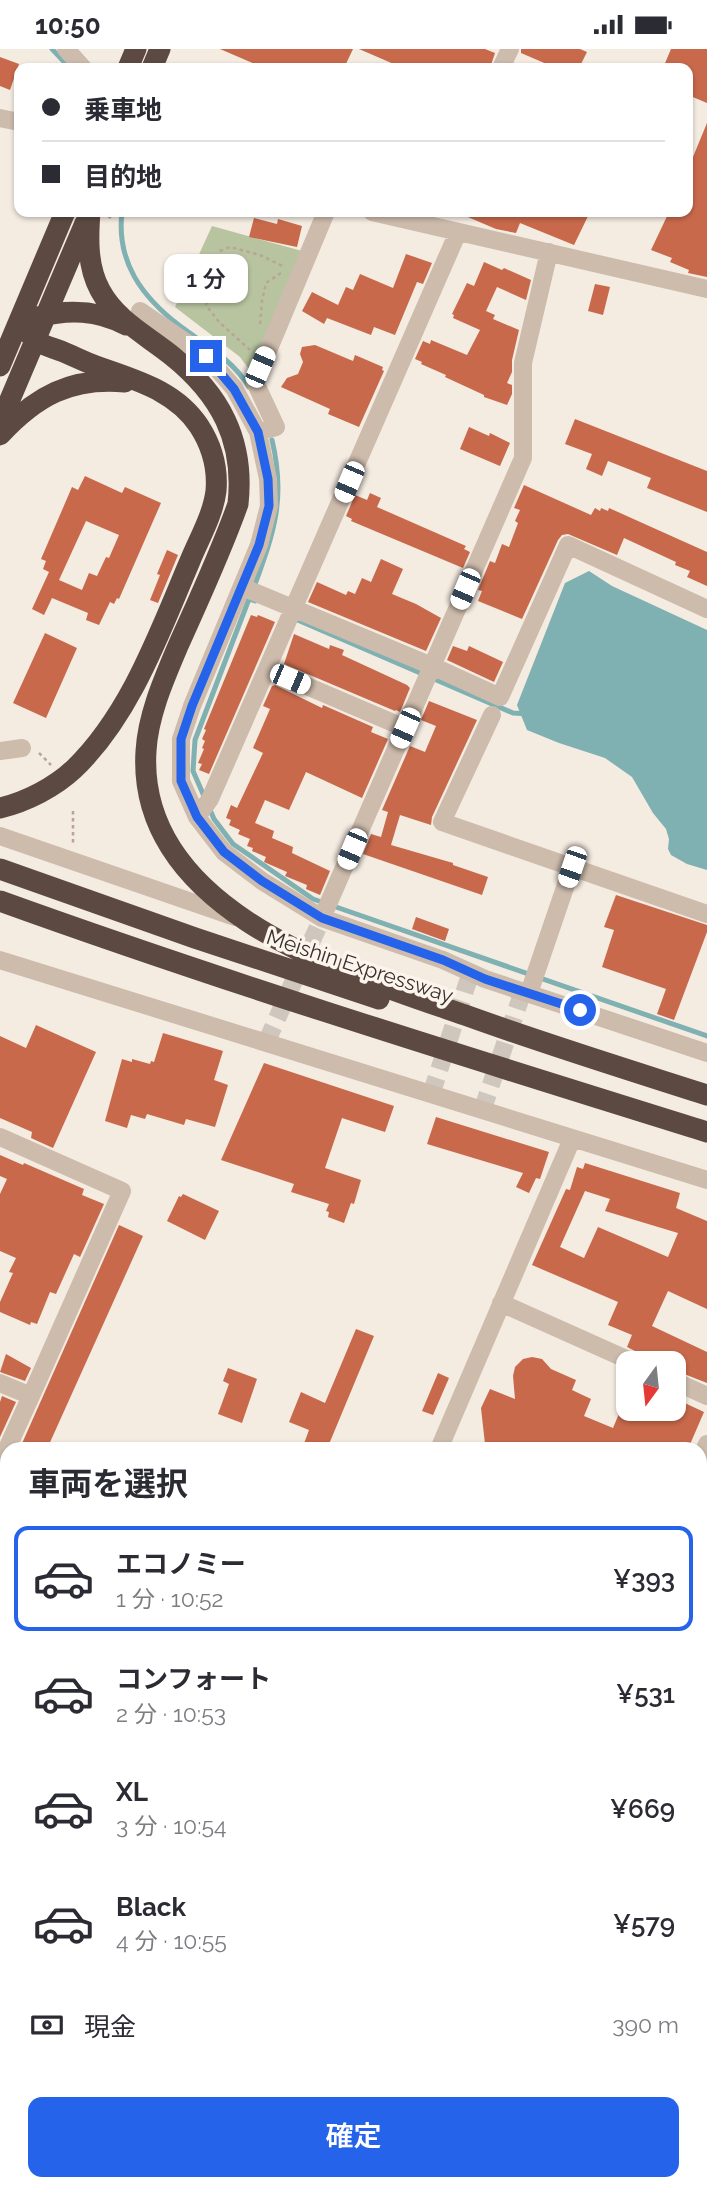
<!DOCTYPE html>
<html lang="ja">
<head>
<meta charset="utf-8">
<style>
	:root { --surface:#fff; --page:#f7f7f7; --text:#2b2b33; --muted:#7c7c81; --line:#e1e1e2; --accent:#2563eb }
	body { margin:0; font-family:Raleway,"Noto Sans JP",sans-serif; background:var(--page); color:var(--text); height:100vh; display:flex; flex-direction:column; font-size:26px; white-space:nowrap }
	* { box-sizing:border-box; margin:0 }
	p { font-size:23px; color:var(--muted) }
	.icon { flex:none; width:38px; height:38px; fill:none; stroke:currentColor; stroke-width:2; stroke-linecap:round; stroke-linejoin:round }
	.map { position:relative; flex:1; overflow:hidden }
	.side { position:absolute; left:0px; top:1393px; width:707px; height:749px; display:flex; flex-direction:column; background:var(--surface); border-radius:21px 21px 0 0; box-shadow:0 2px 5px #0004 }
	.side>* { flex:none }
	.top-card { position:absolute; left:14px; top:14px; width:679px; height:154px; border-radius:14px; box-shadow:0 2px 5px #0004; display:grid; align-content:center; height:154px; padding:0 28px; background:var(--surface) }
	.needle { width:46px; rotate:195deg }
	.controls { position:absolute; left:616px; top:1302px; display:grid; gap:14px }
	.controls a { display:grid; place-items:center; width:70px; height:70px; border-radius:14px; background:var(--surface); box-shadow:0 2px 5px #0004; font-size:35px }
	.end { position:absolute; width:32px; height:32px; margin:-16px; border:9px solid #2563eb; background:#fff; box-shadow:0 0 0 4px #fff }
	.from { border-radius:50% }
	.bubble { position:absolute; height:49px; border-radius:14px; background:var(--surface); box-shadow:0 2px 5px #0004; font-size:23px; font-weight:600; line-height:49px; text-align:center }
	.car { position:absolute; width:21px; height:42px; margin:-21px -10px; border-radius:9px; box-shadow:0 0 5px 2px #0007; background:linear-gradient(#fff 24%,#345 0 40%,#fff 0 76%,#345 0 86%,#fff 0) }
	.top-card b { display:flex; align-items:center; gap:24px; height:66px; font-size:26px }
	.top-card b+b { border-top:2px solid var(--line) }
	.top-card i { width:18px; height:18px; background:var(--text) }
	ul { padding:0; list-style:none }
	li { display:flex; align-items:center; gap:21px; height:105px; margin:0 14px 10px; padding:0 14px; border:4px solid transparent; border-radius:14px }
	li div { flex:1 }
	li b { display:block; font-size:26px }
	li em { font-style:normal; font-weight:600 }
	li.on { border-color:var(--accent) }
	li>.icon { width:63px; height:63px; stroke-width:1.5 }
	h2 { padding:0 28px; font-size:32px; line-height:84px }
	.pay { display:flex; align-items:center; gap:18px; height:77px; padding:0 28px; font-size:26px }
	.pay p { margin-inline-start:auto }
	.primary-button { display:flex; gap:14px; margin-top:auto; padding:14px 28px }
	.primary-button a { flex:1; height:80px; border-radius:14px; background:var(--accent); color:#fff; font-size:28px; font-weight:600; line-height:80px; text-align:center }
	.status { display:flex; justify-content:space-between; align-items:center; height:49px; padding:0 35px; background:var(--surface); direction:ltr }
	.status svg { height:19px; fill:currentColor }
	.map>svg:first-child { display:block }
</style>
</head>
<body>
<div class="status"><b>10:50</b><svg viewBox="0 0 49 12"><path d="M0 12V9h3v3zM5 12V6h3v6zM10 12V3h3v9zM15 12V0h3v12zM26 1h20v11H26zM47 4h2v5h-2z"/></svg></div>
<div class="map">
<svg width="707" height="2142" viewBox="0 0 707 2142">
	<rect width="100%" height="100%" fill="#f4ebe1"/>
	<path fill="#b8c4a0" d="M212 177 302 202 251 323 240 308 175 258Z"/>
	<path fill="#7fb0b2" d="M589 522 612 537 707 581V821L687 815 671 806 668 800 669 790 666 780 653 764 632 728 605 709 559 694 527 681 517 656 565 534Z"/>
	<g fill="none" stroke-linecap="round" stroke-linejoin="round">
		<path stroke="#7fb0b2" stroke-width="5" d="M52 0 70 19
			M122 163C116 213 142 248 180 277 204 295 233 311 249 338
			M254 538C274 483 286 450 272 391
			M255 552 249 550 195 691 193 722 214 770 233 795 313 850 707 987
			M293 569 513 664 529 665"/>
	</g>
	<path fill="#c8694b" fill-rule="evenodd" d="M220 0H353L344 19H264Z
		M359 0H485L495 4 490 19H403Z
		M521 0H580L587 3 579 19H556L521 4Z
		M671 0H707V54L688 46V19H663Z
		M0 8 19 15 10 41 0 37Z
		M707 74V228L688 224 689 221 670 213 672 209 651 201 669 163H688V120Z
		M456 163H590L574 196 520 174 516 184 496 180Z
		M254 169 277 175 278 170 302 177 297 198 249 188Z
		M406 205 432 214 423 235 417 233 395 286 374 278 371 286 327 269 324 275 302 262 312 243 338 256 346 238 353 241 360 225 393 239Z
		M484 213 502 221 504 219 531 231 526 251 497 238 486 262 495 266 493 270 519 281 512 311V323L507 334 512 336V345L507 356 484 348V346L445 328 446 326 421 315 422 313 415 310 423 292 430 295 431 291 467 306 480 281 453 269 454 266 452 265 467 234 474 237Z
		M595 235 610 238 603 266 588 262Z
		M315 296 353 312 355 306 383 318 382 321 384 322 359 378 328 365 330 360 281 338 287 329 298 325 303 313 300 305 302 298Z
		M575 370 707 422V463L647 439 651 429 608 412 602 427 586 420 592 405 565 395Z
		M469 378 489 387 490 384 510 394 500 417 460 400Z
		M85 427 122 444 125 438 161 454 119 550 117 549 114 555 110 553 99 576 86 571 88 564 52 549 44 566 32 560 49 523 43 520 46 512 41 510 72 438 78 441ZM86 472 119 486 109 509 106 508 97 527 89 524 82 541 59 531Z
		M524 436 591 466 595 459 600 462 601 459 608 462 609 459 707 503V537L687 528 690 522 675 516 676 513 624 489 617 506 568 485 562 486 558 491 522 570 478 552 482 542 478 541 490 512 495 514 502 495 509 498 518 474 515 472 520 461 514 459Z
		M370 444 381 449 377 458 466 497 464 500 470 503 463 519 351 472 352 470 346 467 355 446 367 451Z
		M167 501 178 506 158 554 150 551 160 526 157 525Z
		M381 510 403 520 392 545 416 555 441 569 426 602 308 553 317 533 346 546 348 542 355 545 362 529 371 533Z
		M251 566 257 568 258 566 275 573 209 725 199 721 202 715 198 714 204 700 202 699 205 692 202 690 206 681 204 680Z
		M45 584 77 599 46 669 13 654Z
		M294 585 329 600 330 596 344 601 342 606 407 636 410 639 400 663 396 661 395 662 284 615Z
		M453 597 467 602 469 597 503 613 494 633 447 611Z
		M275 636 322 659 323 656 373 678 371 683 388 690 362 749 306 723 289 761 265 751 255 774 274 782 272 789 293 798 292 804 330 822 320 846 306 840 307 836 285 827 287 823 264 813 266 808 252 802 253 799 247 797 250 790 238 785 240 781 229 776 231 771 226 769 231 756 237 759 263 704 253 699 270 660 263 657 272 637Z
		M429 652 477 671 432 768 431 776 400 766 391 796 453 814V816L488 828 482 846 363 805 371 785 381 788 388 763 382 761 410 697 425 703 436 677 421 671Z
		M616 846 707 876V883L674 971 657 965 666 940 602 918 614 881 604 878Z
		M416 868 449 880 445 892 412 880Z
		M36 976 96 1003 53 1099 31 1089 32 1083 0 1069V987L26 999Z
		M163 984 223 1002 214 1031 228 1036 215 1078 186 1070 184 1076 147 1065 145 1070 131 1066 127 1079 105 1072 122 1010 132 1013V1010L150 1015 151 1012 154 1013Z
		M264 1014 394 1057 385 1083 342 1069 325 1119 361 1131 354 1155 351 1154 344 1174 328 1168 329 1163 326 1162 329 1155 291 1143 294 1135 221 1111Z
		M436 1068 549 1103 540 1130 536 1129 529 1144 516 1138 523 1124 427 1095Z
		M0 1106 23 1116 24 1114 84 1140 82 1146 104 1155 80 1208 74 1205 56 1245 50 1243 37 1275 31 1273 30 1276 0 1263V1253L13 1224 9 1223 16 1209 0 1202V1145L7 1130 0 1127Z
		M585 1114 680 1144 676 1159 707 1172V1260L668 1242 652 1277 707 1303V1334L674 1321V1314H659L627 1298 632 1286 608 1276 618 1253 532 1216 566 1140 570 1141 577 1118 583 1120ZM585 1142 610 1150 605 1162 678 1184 668 1208 598 1178 584 1209 560 1198Z
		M183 1145 219 1162 205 1191 167 1172 179 1147 181 1148Z
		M119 1176 143 1187 47 1400 20 1399Z
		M356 1280 374 1287 327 1400H302L309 1381 289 1373 301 1343 325 1354Z
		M6 1305 31 1319 25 1332 0 1323Z
		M532 1308 542 1310 551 1320 576 1331 572 1341 591 1350 584 1367 613 1379 621 1360H674V1349L704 1363 688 1400H483L485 1395 481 1359 490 1340 515 1350 513 1327 515 1318 523 1310Z
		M228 1319 257 1330 242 1374 218 1365 229 1335 223 1332Z
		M438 1324 449 1329 433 1366 422 1362Z
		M2 1347 16 1353 0 1388V1353Z"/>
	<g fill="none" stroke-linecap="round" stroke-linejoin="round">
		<path stroke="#cfc6bd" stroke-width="18" stroke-dasharray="18 9" stroke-linecap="butt" d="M266 994 322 869
			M431 1046 471 923
			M482 1062 523 942"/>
		<path stroke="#b9a596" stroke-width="2.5" stroke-dasharray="3.5 3.5" stroke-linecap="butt" d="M108 167 111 169 118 163
			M260 275 262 252 266 234 281 224
			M250 301 219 273 206 256 215 233 220 202 230 198 260 206 285 218
			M39 704 51 716
			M73 762V795"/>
		<path stroke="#cdbbac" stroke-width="18" d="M66 0 83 19
			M501 19 510 0
			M0 69 19 73
			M372 163 707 240
			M140 262 206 307 234 339 258 383 268 430 269 457 259 496 192 657 181 690V732L197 768 224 803 262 832 322 869 443 911 485 930 707 1004
			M258 383 276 378 255 333 326 163
			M242 538 432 617 500 648 568 496 707 560
			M267 620 405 679
			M492 666 442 773 707 865
			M0 702 22 699
			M197 768 210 750 458 183
			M0 787 235 868
			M322 869 523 409V314L549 203
			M0 911 707 1131
			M529 944 572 818
			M0 1088 122 1142 31 1347 0 1334
			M501 1254 635 1314
			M674 1332 707 1347
			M439 1400 572 1090
			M700 1411 707 1395
			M0 1415 31 1347
			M0 1636 7 1620
			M700 1641 707 1644
			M700 1748 707 1731
			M0 1858 7 1865
			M700 1938 707 1941
			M0 1976 7 1969
			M0 2052 7 2051
			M700 2113 707 2097
			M468 2135 484 2142
			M157 2142 165 2135
			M527 2142 530 2135
			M688 2142 691 2135"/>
		<path stroke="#5c4a42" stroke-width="21" d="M128 19 136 0
			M152 19 160 0
			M90 163C88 189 87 217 100 241 116 271 146 286 171 306 220 345 245 391 238 455 221 503 199 550 178 597 164 630 148 666 146 702 136 862 346 925 465 966 545 995 626 1020 707 1046
			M38 268C69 260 97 261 126 276
			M0 317 65 163
			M0 374 85 174
			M0 386C36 347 71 328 125 333
			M0 759C26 753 55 738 74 720 131 665 160 582 190 512 199 490 213 466 216 442 218 418 212 397 199 377 174 339 130 330 91 315 81 311 71 306 61 302 54 299 44 297 37 292 30 288 25 279 19 272
			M0 820 195 889 379 950
			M0 852C233 936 470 1009 707 1083"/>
	</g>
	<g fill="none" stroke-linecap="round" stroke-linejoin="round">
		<path stroke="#2563eb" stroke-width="9" d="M206 307 234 340 258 383 268 430 269 457 259 496 192 657 181 690V732L197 768 224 803 262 832 322 869 443 911 485 930 580 961"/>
	</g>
	<g text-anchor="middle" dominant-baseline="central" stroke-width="7" stroke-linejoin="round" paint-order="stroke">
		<g font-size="21" fill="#3b302b" stroke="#fbf5ee">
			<text transform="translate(360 917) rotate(18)">Meishin Expressway</text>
		</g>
	</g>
</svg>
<div class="controls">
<a><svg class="needle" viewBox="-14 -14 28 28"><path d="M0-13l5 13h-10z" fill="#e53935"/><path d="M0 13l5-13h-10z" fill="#7c7c81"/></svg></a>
</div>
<i class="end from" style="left:580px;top:961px"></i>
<i class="end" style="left:206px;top:307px"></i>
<div class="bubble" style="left:164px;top:205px;width:84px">1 分</div>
<i class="car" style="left:260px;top:318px;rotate:23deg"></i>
<i class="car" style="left:349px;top:433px;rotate:203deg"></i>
<i class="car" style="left:465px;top:540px;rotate:203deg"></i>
<i class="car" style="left:290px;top:630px;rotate:113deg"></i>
<i class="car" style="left:405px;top:679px;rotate:204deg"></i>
<i class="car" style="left:352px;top:800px;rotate:203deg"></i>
<i class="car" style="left:572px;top:818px;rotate:199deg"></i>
<div class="top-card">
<b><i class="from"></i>乗車地</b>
<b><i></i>目的地</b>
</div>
<section class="side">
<h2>車両を選択</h2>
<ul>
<li class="on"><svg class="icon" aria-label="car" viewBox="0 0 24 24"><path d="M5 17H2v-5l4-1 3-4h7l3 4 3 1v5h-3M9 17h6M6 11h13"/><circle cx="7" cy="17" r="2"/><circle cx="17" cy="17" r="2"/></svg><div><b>エコノミー</b><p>1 分 · 10:52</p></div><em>¥393</em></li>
<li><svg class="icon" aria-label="car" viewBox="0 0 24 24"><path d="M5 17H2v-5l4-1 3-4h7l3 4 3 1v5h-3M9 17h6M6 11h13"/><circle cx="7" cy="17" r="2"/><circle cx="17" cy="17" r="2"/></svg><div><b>コンフォート</b><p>2 分 · 10:53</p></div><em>¥531</em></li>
<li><svg class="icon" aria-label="car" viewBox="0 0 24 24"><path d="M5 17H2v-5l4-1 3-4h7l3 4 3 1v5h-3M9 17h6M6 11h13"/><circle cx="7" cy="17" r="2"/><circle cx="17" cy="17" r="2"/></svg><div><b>XL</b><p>3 分 · 10:54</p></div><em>¥669</em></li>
<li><svg class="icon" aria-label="car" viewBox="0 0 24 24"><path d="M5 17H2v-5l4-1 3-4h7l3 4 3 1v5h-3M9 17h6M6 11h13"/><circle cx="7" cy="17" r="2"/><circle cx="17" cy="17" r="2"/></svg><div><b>Black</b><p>4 分 · 10:55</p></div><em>¥579</em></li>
</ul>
<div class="pay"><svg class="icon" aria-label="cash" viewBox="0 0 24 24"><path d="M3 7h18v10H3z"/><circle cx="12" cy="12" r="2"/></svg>現金<p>390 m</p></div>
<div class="primary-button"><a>確定</a></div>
</section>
</div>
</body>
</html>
